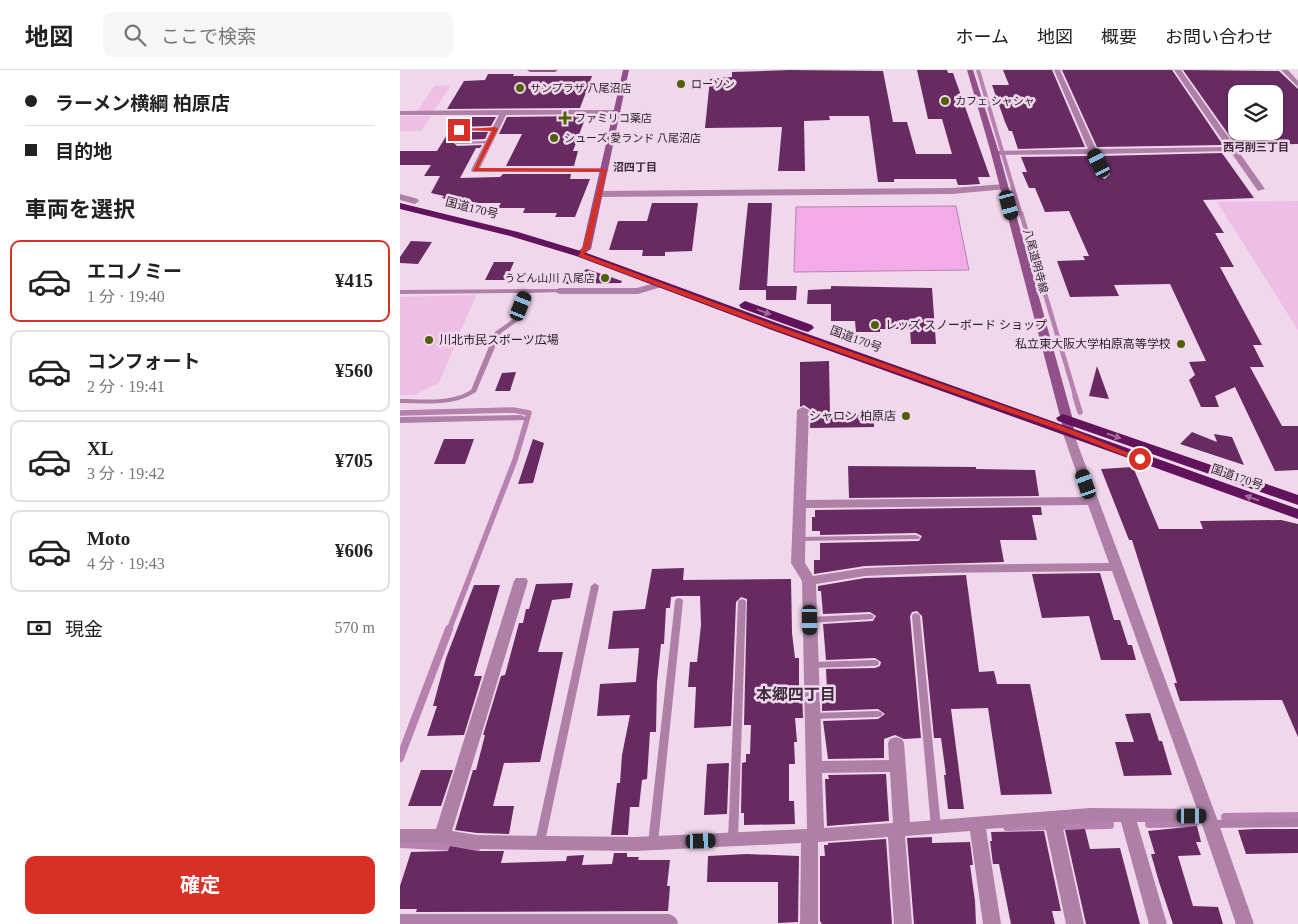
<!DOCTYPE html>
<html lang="ja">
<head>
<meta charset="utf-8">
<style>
	:root { --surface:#fff; --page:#f6f6f6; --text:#222; --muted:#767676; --line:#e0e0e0; --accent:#d93025 }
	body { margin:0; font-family:"Times New Roman","Noto Sans JP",serif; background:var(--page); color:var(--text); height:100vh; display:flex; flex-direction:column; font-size:19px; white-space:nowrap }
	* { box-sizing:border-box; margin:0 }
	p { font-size:16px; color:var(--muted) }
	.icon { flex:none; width:28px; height:28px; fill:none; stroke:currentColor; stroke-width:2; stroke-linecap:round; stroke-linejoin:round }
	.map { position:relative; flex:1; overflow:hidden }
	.sheet { display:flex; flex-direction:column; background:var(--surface); width:400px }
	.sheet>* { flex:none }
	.top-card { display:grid; align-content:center; height:110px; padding:0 25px; background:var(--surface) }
	.buttons { position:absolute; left:828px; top:15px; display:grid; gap:10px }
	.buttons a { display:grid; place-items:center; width:55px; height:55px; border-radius:10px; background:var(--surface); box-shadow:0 1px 4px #0004; font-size:25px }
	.end { position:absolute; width:22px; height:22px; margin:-11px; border:6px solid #d93025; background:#fff; box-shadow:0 0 0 2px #fff }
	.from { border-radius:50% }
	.car { position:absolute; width:15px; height:30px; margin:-15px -8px; border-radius:6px; box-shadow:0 0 4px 1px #0007; background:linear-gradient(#222 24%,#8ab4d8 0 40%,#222 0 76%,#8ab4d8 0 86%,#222 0) }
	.top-card b { display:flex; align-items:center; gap:18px; height:48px; font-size:19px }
	.top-card b+b { border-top:1px solid var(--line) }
	.top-card i { width:12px; height:12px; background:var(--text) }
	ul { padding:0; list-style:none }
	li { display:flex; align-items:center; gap:15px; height:82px; margin:0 10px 8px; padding:0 15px; border:2px solid var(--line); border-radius:10px }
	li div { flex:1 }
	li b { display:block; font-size:19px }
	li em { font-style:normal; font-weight:700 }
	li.selected { border-color:var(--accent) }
	li>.icon { width:45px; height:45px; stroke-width:1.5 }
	h2 { padding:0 25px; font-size:22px; line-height:60px }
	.pay { display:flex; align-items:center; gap:12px; height:55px; padding:0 25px; font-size:19px }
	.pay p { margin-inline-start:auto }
	.cta { display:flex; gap:10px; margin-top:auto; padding:10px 25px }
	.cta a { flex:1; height:58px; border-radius:10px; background:var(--accent); color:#fff; font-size:20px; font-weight:700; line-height:58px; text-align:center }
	header { display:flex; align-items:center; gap:30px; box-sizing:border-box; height:70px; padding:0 25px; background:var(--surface); border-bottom:1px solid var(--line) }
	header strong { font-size:24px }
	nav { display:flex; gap:28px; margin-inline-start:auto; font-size:18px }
	.search { width:350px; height:45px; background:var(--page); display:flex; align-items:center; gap:12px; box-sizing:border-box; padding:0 18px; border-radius:10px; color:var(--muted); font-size:19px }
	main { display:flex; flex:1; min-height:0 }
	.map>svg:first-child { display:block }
</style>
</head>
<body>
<header>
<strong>地図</strong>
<div class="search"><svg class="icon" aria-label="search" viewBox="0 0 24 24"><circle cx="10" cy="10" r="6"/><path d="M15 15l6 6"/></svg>ここで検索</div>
<nav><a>ホーム</a><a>地図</a><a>概要</a><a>お問い合わせ</a></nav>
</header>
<main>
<section class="sheet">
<div class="top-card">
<b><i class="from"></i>ラーメン横綱 柏原店</b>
<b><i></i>目的地</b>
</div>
<h2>車両を選択</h2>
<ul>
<li class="selected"><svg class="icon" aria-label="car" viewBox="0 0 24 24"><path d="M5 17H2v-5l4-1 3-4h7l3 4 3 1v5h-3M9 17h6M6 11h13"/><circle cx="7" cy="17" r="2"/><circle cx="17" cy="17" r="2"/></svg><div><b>エコノミー</b><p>1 分 · 19:40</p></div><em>¥415</em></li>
<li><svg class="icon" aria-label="car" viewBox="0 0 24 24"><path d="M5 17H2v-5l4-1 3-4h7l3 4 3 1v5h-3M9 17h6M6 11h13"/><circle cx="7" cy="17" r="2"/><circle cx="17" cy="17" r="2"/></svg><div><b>コンフォート</b><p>2 分 · 19:41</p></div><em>¥560</em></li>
<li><svg class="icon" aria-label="car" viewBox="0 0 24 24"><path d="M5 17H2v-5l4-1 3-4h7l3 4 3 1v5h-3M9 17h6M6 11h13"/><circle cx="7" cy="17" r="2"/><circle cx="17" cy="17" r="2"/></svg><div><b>XL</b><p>3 分 · 19:42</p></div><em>¥705</em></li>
<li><svg class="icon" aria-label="car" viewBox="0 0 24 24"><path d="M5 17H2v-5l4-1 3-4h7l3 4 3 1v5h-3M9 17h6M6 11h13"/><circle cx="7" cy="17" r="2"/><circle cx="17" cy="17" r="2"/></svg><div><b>Moto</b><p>4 分 · 19:43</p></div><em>¥606</em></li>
</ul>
<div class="pay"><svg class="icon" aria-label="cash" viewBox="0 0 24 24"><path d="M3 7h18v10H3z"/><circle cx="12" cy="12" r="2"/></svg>現金<p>570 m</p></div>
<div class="cta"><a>確定</a></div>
</section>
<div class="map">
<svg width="898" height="854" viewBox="0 0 898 854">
	<rect width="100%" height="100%" fill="#f1d7ec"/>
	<path fill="#edbee6" d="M51 15 34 41 17 42 34 16Z
		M0 46H31L21 61H0Z
		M898 131V260L817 132Z
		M76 225 39 313 14 325H0V227Z"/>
	<path fill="#f2abe8" stroke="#b782af" d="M556 136 569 200 394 202 396 137Z"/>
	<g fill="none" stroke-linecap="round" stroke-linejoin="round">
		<path stroke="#b782af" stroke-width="4" d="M578 0 621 145"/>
		<path stroke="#b782af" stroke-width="4.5" d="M621 143 676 328"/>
		<path stroke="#b782af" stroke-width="5.5" d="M675 326 680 342
			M0 343 113 340 129 343 115 390 49 560"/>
		<path stroke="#b782af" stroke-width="8" d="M0 688 49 559
			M825 747 898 746
			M749 754 794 753
			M607 757 710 755
			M0 774 76 778"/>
	</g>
	<path fill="#672b61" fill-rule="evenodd" d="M390 0 483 1 493 52H507L516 84H552L542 49H528L517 0H547L548 3H553L590 107H578L580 114 565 115H558L556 109H494V112H478L469 46H429L430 50 404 51 405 101H378L382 57 305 58 310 9 332 7V2Z
		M603 0H652L685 77 618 79 612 61H609L605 52 592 15H609Z
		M662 0H772L823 75 697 77Z
		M783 0 879 1 898 19V74L836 75ZM836 24H874V61H836Z
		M88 4H114L113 6H192L180 38 47 39 64 11 85 10Z
		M186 46 173 81H178L174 96H106L122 64H99L107 47Z
		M58 47H96L91 56 56 57 57 62H88L85 69 57 70 53 72 57 76 82 75 80 78H76L60 108 100 107 103 104H171L170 109H190L175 147H155L157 143H123L125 138H98L101 133H61L42 128 44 126 31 123 40 106H24L31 95H0V81H37Z
		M822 83 854 128 803 130 824 163H815L834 197H820L862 275H853L864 297H850L882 356H898V400L875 401 835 317 815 326 819 337H801L789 310 795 305 789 292 806 291 770 214 714 215 719 226 670 227 657 191 685 190 683 186H689L669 141 645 142 635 118H629L622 102H627L621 87 689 86 698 106 705 109 710 104 701 86Z
		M252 133H298L292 181 265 182V186H242L243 180H209L218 151H247Z
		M348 133H372L367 216H397L396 230H366V220H339Z
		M11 171 32 172 18 194 0 193V187Z
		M94 192H114L106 210H85Z
		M187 199 222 211 221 213 161 214Z
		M431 216 532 218 536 274H511L510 259H480V262H456L455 251H431V234H407L408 220 431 219Z
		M429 291 430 343 474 342V357L410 358 411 340 404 335 400 337V292Z
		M697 296 709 329 689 326Z
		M116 302 110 321H95L102 303Z
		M792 362 817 372 814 364 832 367 844 395 780 374Z
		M44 369H74L65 394H34Z
		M133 369 144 373 133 413 118 414Z
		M448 396 576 397V399L635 400 639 426 449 428Z
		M733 397 759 459H803L800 451 881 450 898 454V667L882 630 780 631 774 613H777L732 470H729L701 399Z
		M641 437 642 445H632L637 470H600L604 492 465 496 414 504V490H420V473L519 471 522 466 516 463 420 465V461H412V447H415V440Z
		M284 498 283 510 391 509 392 563 395 588H399V622H402L403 648H395L397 672H394L395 694H389V731H394L395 754 344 755V743H341L342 693 346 692V684H350L351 655H344L347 529 341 527 336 532 331 656 294 658 296 617H288L290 592H297L301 555 300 526H278L271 527 270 538H266L264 574H261L257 612 256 662H250L247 709 242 710 239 737H230L228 765H211L217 713H220L222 685 230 645 197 646 200 614 236 612 239 578 208 579 213 541 245 539 252 499Z
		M700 503 714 550H720L728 575H732L736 590H701L689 546 642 548 632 504Z
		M566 505 579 602 594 601 597 614H630L652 724 601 725 588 638 551 639 564 739H548L544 705H546L541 668H534L522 546 517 541 512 542 510 546 521 668 504 669 495 665 484 669V688L428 689 423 651 478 649 485 644 478 639 422 641V621H427L426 599 475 598 480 596 481 592 475 588 426 590 423 554 473 551 476 546 470 542 423 544 421 521H418V516L465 508Z
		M173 513 170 528 152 530 138 582H163L140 692 104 693 93 736H114L109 764 77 763 55 760 73 700H76L85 665H83L101 606 105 605 119 553H123L126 539H129L136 514Z
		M74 515H100L74 606H82L64 665 27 666 37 636H33L46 588Z
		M750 643 759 671H762L772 705 724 706 715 672H734L725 644Z
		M329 693 327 744 304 745 307 694Z
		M21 700H53L41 736H8Z
		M486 704 489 751 427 756 425 709H429L428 705Z
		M797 756 801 772H796L801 785 778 786 793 836 818 837 823 854H773L759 812 751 784H755L748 761Z
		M685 759 690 779 720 778 740 854H686L665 760Z
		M855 759H898V783L846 784 838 760Z
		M644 761 661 841H652L655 854H611L599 794H593L590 771H592L591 762Z
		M532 767V773L570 772 573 795H570L575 831 576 854H514L507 768Z
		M486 769 492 854H422L420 851V786H425L424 775H428V773Z
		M50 776 77 781H104L101 793 166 791 167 786 184 785 182 795 212 794 214 783H227V787H239L238 790H270L267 816H270L268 841 16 842 17 839H0V816L11 782 48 781Z
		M347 784 399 786 398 852 378 853V812H307L308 786Z"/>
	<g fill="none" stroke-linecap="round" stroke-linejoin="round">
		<path fill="#ae80a7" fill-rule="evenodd" d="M57 58H95L97 59 95 60H57Z
			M89 71H91V73L57 74 55 73 57 72Z
			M159 219 161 220V222L129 223 118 251 101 263 76 322C53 337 26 333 0 333V329C24 329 50 333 71 320L95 262 113 249 123 223 0 224V220Z
			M516 465 520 467 519 469 399 471 395 469 399 467Z
			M195 513 199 516 145 772 144 775 140 776 136 775 135 772 191 516Z
			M279 528 282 529 283 531 258 773 257 776 253 777 249 776 248 773 275 531 276 529Z
			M342 529 345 530 346 532 338 770 337 773 333 774 329 773 328 770 338 532 339 530Z
			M516 543 519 544 520 546 541 757 540 760 536 761 532 760 531 757 512 546 513 544Z
			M470 544 473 545 474 547 473 549 410 553 407 552 406 550 407 548 410 547Z
			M475 590 478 591 479 593 478 595 475 596 411 598 408 597 407 595 408 593 411 592Z
			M478 641 481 642 483 644 481 646 478 647 413 649 410 648 408 646 410 644 413 643Z
			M898 749V757L811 758 807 757 806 754 807 751 811 750Z"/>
		<path fill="#ae80a7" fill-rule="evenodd" d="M654 0H660L696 79 827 77 774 0H781L865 119 858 121 830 81 698 84 708 105 704 107 700 105 690 84 592 85 591 83 595 81 688 79Z
			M881 0H888L898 11V17Z
			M104 40H218L222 42 218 44 106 45 80 98H205L209 100 205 102H72L71 100 99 45H0V41Z
			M604 114 608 117 607 119 552 124 199 127 195 124 199 121 552 118Z
			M0 124 18 129 19 131 15 134 0 130Z
			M262 211 267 214 265 216 238 224H159L154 221 159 218H237Z
			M403 337 409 340 406 430 685 427 662 361 664 359H672L816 746 854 854H836L801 752H737L767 854H749L721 752 662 754 684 854H666L645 755 586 759 601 854H583L570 761 505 766 512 854H494L488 767 418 772V854H400L401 773 235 781 77 779 42 773H0V759H36L114 511 116 508H126L128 511 52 761 77 765 235 767 407 759 402 511 391 493 397 340ZM688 435 709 493 536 495 465 498 413 506 405 493 406 438ZM712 501 797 739 690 738 510 752 504 673 502 669 496 667 490 669 488 673 489 690 422 691 416 514 465 506 536 503ZM490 702 493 753 424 758 422 703Z
			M121 345 127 348 125 350 0 353V347Z
			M0 844H269L275 847 278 852 277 854H0Z"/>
		<path fill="#92508a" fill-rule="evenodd" d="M127 0H158L155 2H130Z
			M223 0H229L191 179 180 187 175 184 182 178Z
			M567 0H573L599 83 673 350 674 361 672 363H664L661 350 591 83Z"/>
		<path fill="#61135b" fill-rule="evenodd" d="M0 133 118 162 184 182 377 253 898 439V449L369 259 176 186 110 166 0 139Z
			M345 231 412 255 414 258 408 262 404 261 341 238 339 235Z
			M663 344 898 425V435L658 351 656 348Z"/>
	</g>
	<defs><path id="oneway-solid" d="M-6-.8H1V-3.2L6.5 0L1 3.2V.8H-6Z" transform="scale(1.25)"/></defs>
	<g fill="#a26b9c">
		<use href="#oneway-solid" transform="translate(364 242) rotate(20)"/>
		<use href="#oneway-solid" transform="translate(714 366) rotate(19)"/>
		<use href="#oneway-solid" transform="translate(852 428) rotate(-161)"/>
	</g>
	<path fill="#d93025" d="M95 57 98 59 78 98 207 99 189 178 184 184 375 255 670 359 744 389 738 391 665 362 370 258 178 186 183 178 202 102 73 101 92 61 57 60Z"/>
	<g fill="#4f6108" stroke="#f1d7ec" stroke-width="2">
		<circle cx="281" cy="14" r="5"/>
		<circle cx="120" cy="18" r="5"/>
		<circle cx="545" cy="31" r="5"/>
		<path d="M162.5 40.5h5v5h5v5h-5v5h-5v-5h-5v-5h5z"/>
		<circle cx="154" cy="68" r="5"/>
		<circle cx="205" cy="208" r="5"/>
		<circle cx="475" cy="255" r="5"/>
		<circle cx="29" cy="270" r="5"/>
		<circle cx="781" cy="274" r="5"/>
		<circle cx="506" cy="346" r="5"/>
	</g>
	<g text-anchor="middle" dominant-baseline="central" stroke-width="5" stroke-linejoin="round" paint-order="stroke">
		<g font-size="11" fill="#2c222a" stroke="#f1d7ec" text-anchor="start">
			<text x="291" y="14">ローソン</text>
			<text x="130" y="18">サンプラザ 八尾沼店</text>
			<text x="555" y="31">カフェ シャシャ</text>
			<text x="175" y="48">ファミリコ薬店</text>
			<text x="164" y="68">シューズ 愛ランド 八尾沼店</text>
			<text x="195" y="208" text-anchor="end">うどん山川 八尾店</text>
		</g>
		<g font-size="11" font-weight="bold" fill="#3f2b3c" stroke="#f1d7ec">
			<text x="856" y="77">西弓削三丁目</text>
			<text x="235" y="97">沼四丁目</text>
		</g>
		<g font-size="11" fill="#2c222a" stroke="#f1d7ec">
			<text transform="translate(636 191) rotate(75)">八尾道明寺線</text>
		</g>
		<g font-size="12" fill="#2c222a" stroke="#f1d7ec">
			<text transform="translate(72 138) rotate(14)">国道170号</text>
			<text transform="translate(456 269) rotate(20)">国道170号</text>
			<text transform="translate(837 407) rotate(19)">国道170号</text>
		</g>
		<g font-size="12" fill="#2c222a" stroke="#f1d7ec" text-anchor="start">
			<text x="485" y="255">レッズ スノーボード ショップ</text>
			<text x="39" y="270">川北市民スポーツ広場</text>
			<text x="771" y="274" text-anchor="end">私立東大阪大学柏原高等学校</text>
			<text x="496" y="346" text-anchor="end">シャロン 柏原店</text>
		</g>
		<g font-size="16" font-weight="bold" fill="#3f2b3c" stroke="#f1d7ec">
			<text x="396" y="624">本郷四丁目</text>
		</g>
	</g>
</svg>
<div class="buttons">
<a><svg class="icon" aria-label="layers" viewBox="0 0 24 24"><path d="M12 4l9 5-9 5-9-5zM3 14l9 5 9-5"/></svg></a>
</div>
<i class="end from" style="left:740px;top:389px"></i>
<i class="end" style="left:59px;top:60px"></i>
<i class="car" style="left:699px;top:93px;rotate:334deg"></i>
<i class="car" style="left:609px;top:135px;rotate:165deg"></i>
<i class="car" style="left:121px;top:236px;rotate:22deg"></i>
<i class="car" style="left:686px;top:414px;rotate:341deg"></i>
<i class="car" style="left:410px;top:550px;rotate:179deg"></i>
<i class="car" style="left:792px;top:746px;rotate:90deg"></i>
<i class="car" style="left:301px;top:771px;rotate:88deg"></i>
</div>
</main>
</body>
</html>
